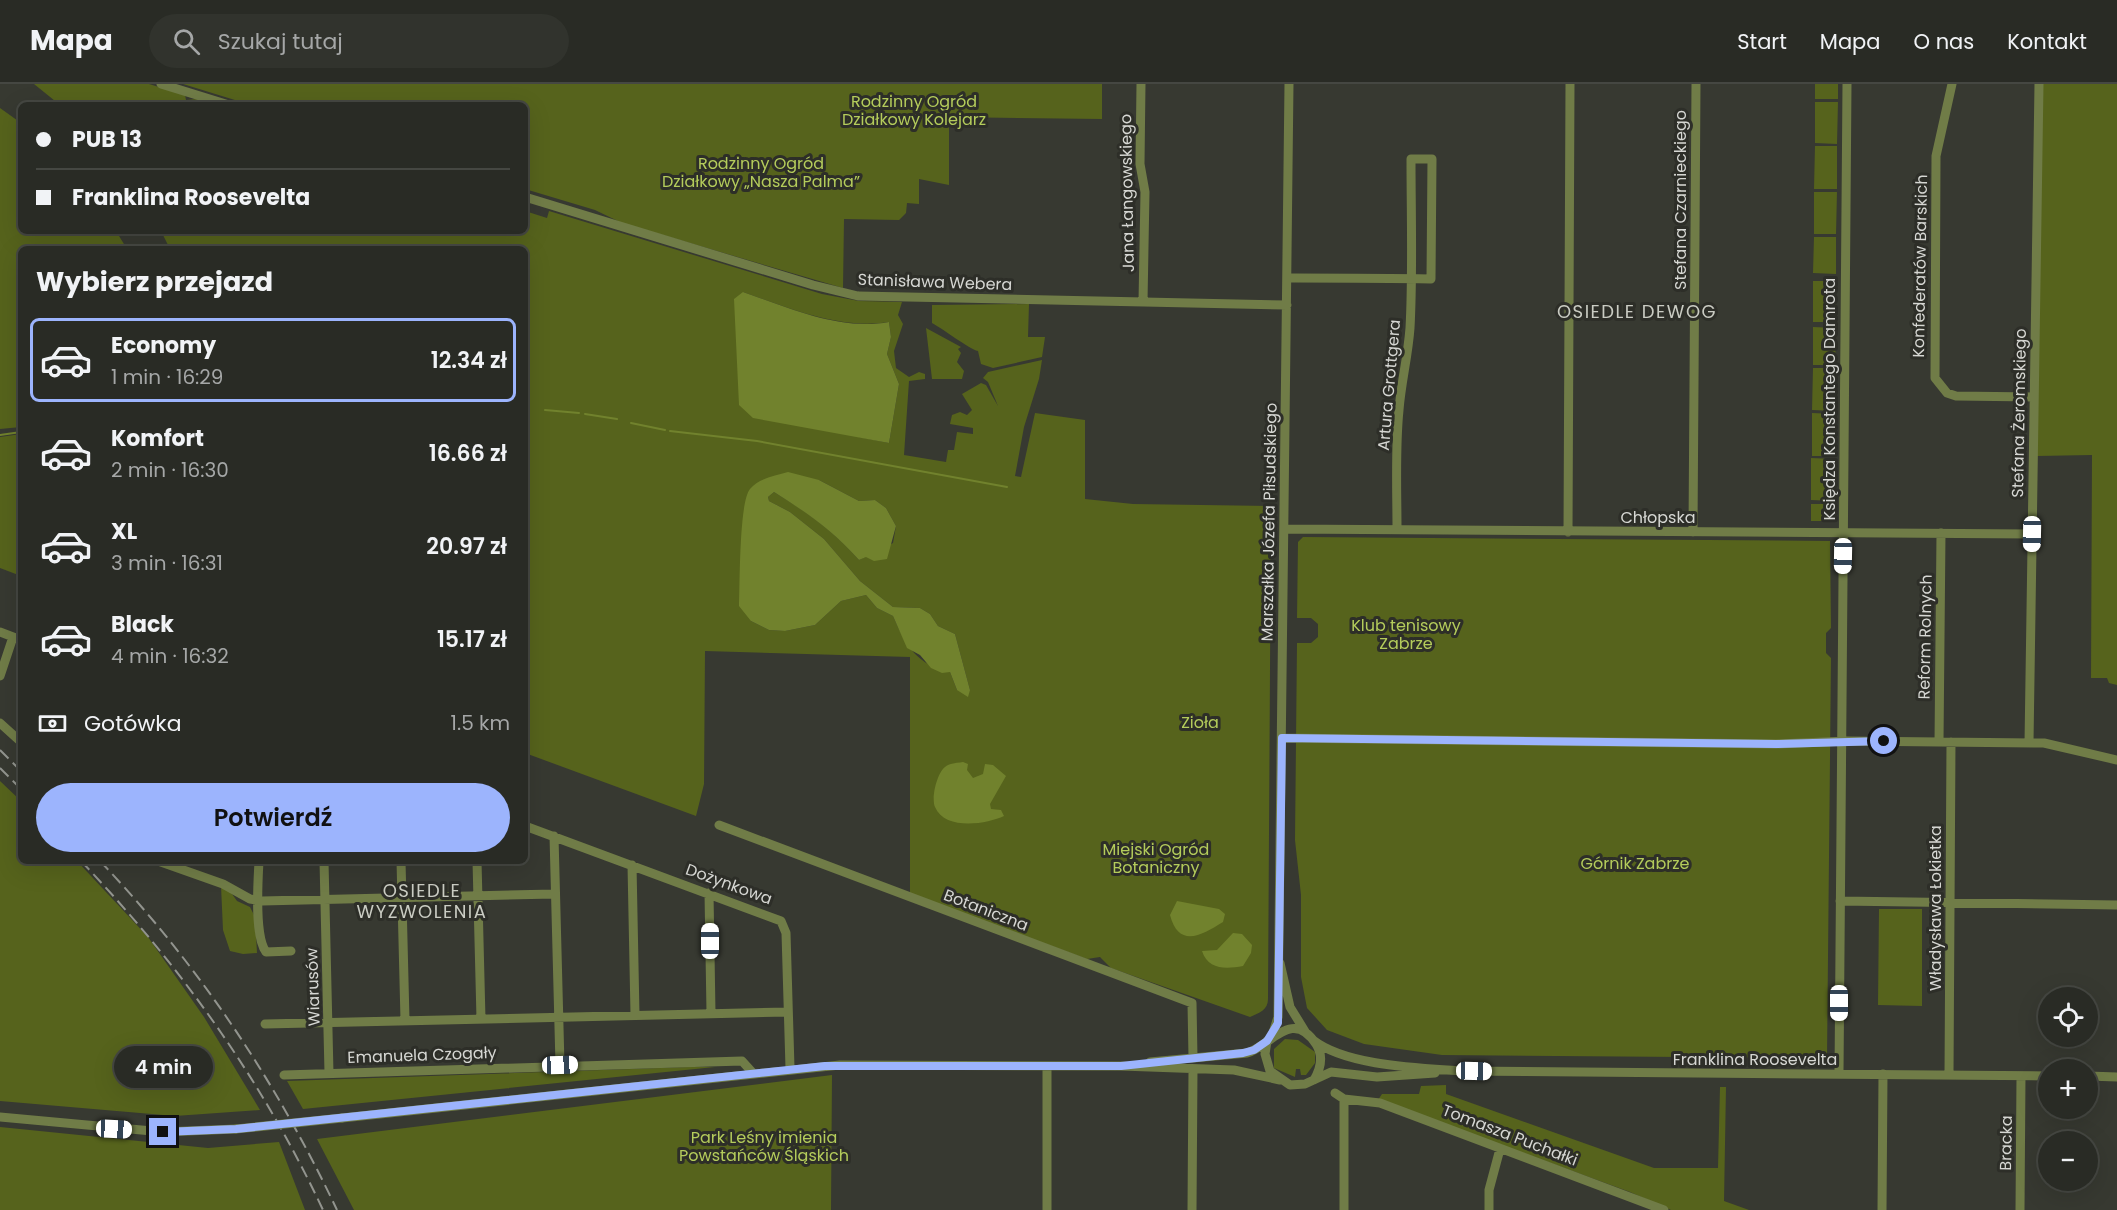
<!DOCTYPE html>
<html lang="pl">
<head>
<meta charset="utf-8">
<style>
	:root { --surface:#292b25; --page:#31332d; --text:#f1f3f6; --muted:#a5a7a7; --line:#454742; --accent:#9cb4fd }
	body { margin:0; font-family:Poppins,sans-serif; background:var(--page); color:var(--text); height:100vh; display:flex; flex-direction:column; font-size:22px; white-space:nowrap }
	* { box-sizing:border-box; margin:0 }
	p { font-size:20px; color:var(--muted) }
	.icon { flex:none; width:33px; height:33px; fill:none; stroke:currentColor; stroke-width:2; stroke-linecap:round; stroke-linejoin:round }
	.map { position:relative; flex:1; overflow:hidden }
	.drawer { position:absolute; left:18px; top:162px; width:510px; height:618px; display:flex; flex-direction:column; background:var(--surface); border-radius:9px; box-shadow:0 6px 24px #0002,0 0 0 2px var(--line) }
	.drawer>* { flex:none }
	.top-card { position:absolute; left:18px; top:18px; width:510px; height:132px; border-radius:9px; box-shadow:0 6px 24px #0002,0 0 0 2px var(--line); display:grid; align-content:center; height:132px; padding:0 18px; background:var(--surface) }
	.tools { position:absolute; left:2038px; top:903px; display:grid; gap:12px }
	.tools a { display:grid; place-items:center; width:60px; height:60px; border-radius:50%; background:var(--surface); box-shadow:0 6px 24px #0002,0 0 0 2px var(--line); font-size:30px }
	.end { position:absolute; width:27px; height:27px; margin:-14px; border:8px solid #9cb4fd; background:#111; box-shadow:0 0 0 3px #111 }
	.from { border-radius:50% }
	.bubble { position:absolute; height:42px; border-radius:21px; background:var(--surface); box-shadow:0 6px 24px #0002,0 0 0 2px var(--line); font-size:20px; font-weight:600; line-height:42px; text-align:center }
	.car { position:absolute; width:18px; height:36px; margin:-18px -9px; border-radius:8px; box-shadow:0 0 4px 2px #0007; background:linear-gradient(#fff 24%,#345 0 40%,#fff 0 76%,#345 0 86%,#fff 0) }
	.top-card b { display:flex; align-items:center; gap:21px; height:57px; font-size:22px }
	.top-card b+b { border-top:2px solid var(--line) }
	.top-card i { width:15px; height:15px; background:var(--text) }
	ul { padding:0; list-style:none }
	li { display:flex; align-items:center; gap:18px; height:84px; margin:0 12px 9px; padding:0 6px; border:3px solid transparent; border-radius:9px }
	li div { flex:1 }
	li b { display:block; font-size:22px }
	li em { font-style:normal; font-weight:600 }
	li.active { border-color:var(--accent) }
	li>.icon { width:54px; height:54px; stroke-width:1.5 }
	h2 { padding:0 18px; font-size:27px; line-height:72px }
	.pay { display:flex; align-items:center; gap:15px; height:66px; padding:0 18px; font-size:22px }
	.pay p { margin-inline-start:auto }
	.action { display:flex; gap:12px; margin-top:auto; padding:12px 18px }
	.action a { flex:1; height:69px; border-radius:36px; background:var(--accent); color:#111; font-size:24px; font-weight:600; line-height:69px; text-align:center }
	header { display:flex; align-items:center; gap:36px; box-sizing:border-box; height:84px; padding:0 30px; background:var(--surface); border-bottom:2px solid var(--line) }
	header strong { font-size:28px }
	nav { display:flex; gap:33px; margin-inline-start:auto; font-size:21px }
	.search { width:420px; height:54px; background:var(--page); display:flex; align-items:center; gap:15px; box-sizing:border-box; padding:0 21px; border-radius:33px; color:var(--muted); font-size:22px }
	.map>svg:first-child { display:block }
</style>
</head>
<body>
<header>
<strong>Mapa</strong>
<div class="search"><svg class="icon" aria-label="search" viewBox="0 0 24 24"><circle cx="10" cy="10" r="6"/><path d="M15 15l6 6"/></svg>Szukaj tutaj</div>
<nav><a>Start</a><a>Mapa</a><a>O nas</a><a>Kontakt</a></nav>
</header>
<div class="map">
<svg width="2117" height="1126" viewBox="0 0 2117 1126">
	<rect width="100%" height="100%" fill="#373931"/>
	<path fill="#56631c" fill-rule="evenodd" d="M34 0H149L185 11 186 16 197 15 217 21H60Z
		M183 0H1102V35L949 33V101L919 95V120L907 119 906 129 899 136 844 135 843 204 622 139 595 126 525 105V21H251Z
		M1815 0H1838V15H1815Z
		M2042 0H2117V601L2109 599 2107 594H2091L2092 371 2037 372Z
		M1815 18H1838L1837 60 1815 59Z
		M0 24 21 39V147H116L127 165H21V343L0 345Z
		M1815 62H1837V105H1814Z
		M1814 108H1837L1836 150H1814Z
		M525 127 547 134 549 127 822 210 859 217 902 218 898 231 903 240 894 267 896 284 909 293 919 288 925 290V295L909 297 904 371 946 378 948 366H954L957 348 973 350V344L950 340 952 331 960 328 967 331 972 326 962 310 981 299 986 301 998 322 988 298 983 294 988 288 1042 276 1039 295 1024 343 1015 392 1021 393 1035 329 1085 336V415L1133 420 1271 422 1268 915C1268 926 1259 929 1250 933L1111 884 1100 873 1087 875 910 810V573L705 567 704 700 696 732 525 669V165H170L161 147H525ZM743 208C789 224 840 246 889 238L891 253 887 270 899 300 889 359 859 353ZM764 395 819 396 859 417 875 416 886 424 896 442 893 459 859 476C831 445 810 430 774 408L768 413 769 417 790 428 824 455 860 497 893 523 920 524 930 530 938 542 955 550 970 606H957L950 588C917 581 906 562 893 532L877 524 866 511 841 517 815 541 785 547 769 546 751 537Z
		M1814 153H1836V190L1813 189Z
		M1813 197H1836V238H1813Z
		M1029 220 1028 253H1045L1042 273 993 284 981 280 978 267C969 265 945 246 932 239V221Z
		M1813 243 1836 244 1835 281H1813Z
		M926 244 961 263 958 265 961 269 957 278 964 287 962 295H932Z
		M1813 284H1835V327L1812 326Z
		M1812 329 1835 330V372H1812Z
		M21 350V492L0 484V353Z
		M1811 374 1834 375V417L1811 416Z
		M1811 420H1834V437H1811Z
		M1303 453 1830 457 1831 544 1826 549V569L1831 574 1827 974 1442 971 1364 960 1327 946 1307 924 1301 893V811L1295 756 1297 559H1311L1318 553V540L1311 534H1297L1298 458Z
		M0 697 21 717V777H77L148 853 204 933 260 1026 175 1032 0 1017Z
		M221 802 230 807 237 817 250 823 255 833 257 869 243 870 230 867 223 846Z
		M1879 825H1922V922L1878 921Z
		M1285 955 1298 956 1315 968V979L1306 991H1301L1300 985H1296L1295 993 1274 984V965Z
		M690 983H715L303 1025 287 997Z
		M832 991 831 1126H354L317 1055Z
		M1446 1001V1010L1654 1084H1718L1720 1003H1726L1724 1117 1749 1126H1671L1630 1108 1378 1016 1382 1010H1419L1421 1002Z
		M0 1043 208 1064 279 1058 305 1126H0Z"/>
	<path fill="#71822d" d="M743 208C789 224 840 247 889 238L891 253 887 270 899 300 889 359 753 334 739 321 734 215Z
		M788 388 819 396 859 417 875 416 886 424 896 442 887 475 874 477 866 473 859 476C831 445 810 431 774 408L768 413 769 417 790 428 824 455 860 497 893 523 920 524 930 530 938 542 955 550 970 606 968 613 957 606 950 588 942 589 931 584 920 571 907 564 893 532 877 524 866 511 841 517 815 541 785 547 769 546 751 537 739 522C740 501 739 418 750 405 759 394 775 392 788 388Z
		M963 678 968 680 967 686 973 694 983 690 985 680 993 681 1006 692 990 720 991 725 1001 726 1004 732C987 740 945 747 935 723 931 714 937 689 945 683 949 679 957 679 963 678Z
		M1177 817 1219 825 1225 830 1223 838C1202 851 1179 865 1170 831Z
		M1233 849 1242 850 1252 861 1251 869 1243 882C1226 885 1208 886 1202 867L1217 866Z"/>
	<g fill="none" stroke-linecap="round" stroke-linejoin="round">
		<path stroke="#71822d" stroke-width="2" d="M545 326 579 329
			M585 330 617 335
			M631 339 665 346
			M670 347 757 357 1007 403
			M0 351 21 348"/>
		<path stroke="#707c47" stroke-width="9" d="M161 0 229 21
			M1141 0 1140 80 1145 108 1143 218
			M1952 0 1936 72 1935 294 1947 309 1956 312 2034 313
			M525 113 813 201 858 212 1287 221
			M1287 194H1293C1339 194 1385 194 1431 195L1432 75H1411C1411 131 1413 188 1410 244 1408 272 1401 299 1399 326 1395 365 1397 406 1397 445
			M1284 445 2032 450
			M1568 448 1570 0
			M1693 448 1696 0
			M0 548 21 556
			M0 592 13 553
			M0 639 21 658
			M1282 654 1776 660 1847 657 2044 659 2117 676
			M1939 658 1941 449
			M2029 659 2039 0
			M719 741 1192 919 1193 973
			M525 742 781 837 786 849 790 984
			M554 752 560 981
			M158 777 223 800 250 815 262 817 554 810
			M259 777C258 797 254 852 266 868L291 867
			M324 777 329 989
			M401 777 405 936
			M477 777 481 935
			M632 781 635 931
			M709 809 711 929
			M1840 817 2117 821
			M1280 879 1290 923 1306 949
			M265 940 788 928
			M1272 952 1278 933 1289 0
			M1313 956C1346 982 1420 984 1461 987L2049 992
			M1267 957 1265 970 1270 987 1290 1001 1305 1000 1331 988 1377 993 1435 989
			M1150 978 1247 969C1272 961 1292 924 1316 960 1324 972 1321 984 1314 996
			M1839 990 1847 0
			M284 991 742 977 752 988
			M1949 991 1951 658
			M2088 992 2117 993
			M1335 1009 1344 1015V1126
			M1344 1015 1380 1019 1664 1126
			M0 1033 163 1048 236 1045
			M342 1034 840 981 1121 982 1234 986 1280 996
			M1047 1126V982
			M1192 1126 1193 985
			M1489 1126V1106L1500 1065
			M1882 1126 1883 990
			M2020 1126 2021 992"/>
		<path stroke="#92948e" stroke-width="2" stroke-dasharray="12 6" stroke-linecap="butt" d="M0 666 21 687
			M0 684 21 705
			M81 777C180 881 262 996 323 1126
			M100 777C198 880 276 997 337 1126"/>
		<path stroke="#707c47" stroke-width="9" d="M236 1045 342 1034"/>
	</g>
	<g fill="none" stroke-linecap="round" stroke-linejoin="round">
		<path stroke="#9cb4fd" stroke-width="8" d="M163 1048 236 1045 825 982H1121L1243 969 1254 966 1267 957 1278 939 1282 654 1776 660 1884 657"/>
	</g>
	<g text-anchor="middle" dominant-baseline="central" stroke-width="6" stroke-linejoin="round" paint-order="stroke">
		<g font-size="16" fill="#b4cc5b" stroke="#2d2e28">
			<text x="914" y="17">Rodzinny Ogród<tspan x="914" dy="18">Działkowy Kolejarz</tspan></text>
			<text x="761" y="79">Rodzinny Ogród<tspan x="761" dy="18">Działkowy „Nasza Palma”</tspan></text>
			<text x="1406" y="541">Klub tenisowy<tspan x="1406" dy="18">Zabrze</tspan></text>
			<text x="1200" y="638">Zioła</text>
			<text x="1156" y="765">Miejski Ogród<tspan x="1156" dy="18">Botaniczny</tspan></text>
			<text x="1635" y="779">Górnik Zabrze</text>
			<text x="764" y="1053">Park Leśny imienia<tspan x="764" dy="18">Powstańców Śląskich</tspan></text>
		</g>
		<g font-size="16" fill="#d6d7d3" stroke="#2d2e28">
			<text transform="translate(1127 109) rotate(-91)">Jana Łangowskiego</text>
			<text transform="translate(1680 116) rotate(-90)">Stefana Czarnieckiego</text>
			<text transform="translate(1920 182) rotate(-89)">Konfederatów Barskich</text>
			<text transform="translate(935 198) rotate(2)">Stanisława Webera</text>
			<text transform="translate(1389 301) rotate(-85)">Artura Grottgera</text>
			<text transform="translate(1829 315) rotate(-90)">Księdza Konstantego Damrota</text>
			<text transform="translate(2019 329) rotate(-89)">Stefana Żeromskiego</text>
			<text x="1658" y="433">Chłopska</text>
			<text transform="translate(1269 438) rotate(-89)">Marszałka Józefa Piłsudskiego</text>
			<text transform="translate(1925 553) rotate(-89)">Reform Rolnych</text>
			<text transform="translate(729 800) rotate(20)">Dożynkowa</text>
			<text transform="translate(1935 824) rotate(-90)">Władysława Łokietka</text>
			<text transform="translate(986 826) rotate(21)">Botaniczna</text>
			<text transform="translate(313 903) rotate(-92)">Wiarusów</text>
			<text transform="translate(422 971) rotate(-2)">Emanuela Czogały</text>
			<text x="1755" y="975">Franklina Roosevelta</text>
			<text transform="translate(1510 1051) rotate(21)">Tomasza Puchałki</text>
			<text transform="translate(2006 1059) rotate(-89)">Bracka</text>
		</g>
		<g font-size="18" letter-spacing="1.5" fill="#caccc3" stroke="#2d2e28">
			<text x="1637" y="227">OSIEDLE DEWOG</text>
			<text x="422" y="806">OSIEDLE<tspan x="422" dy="21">WYZWOLENIA</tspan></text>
		</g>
	</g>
</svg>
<div class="tools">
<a><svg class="icon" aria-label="locate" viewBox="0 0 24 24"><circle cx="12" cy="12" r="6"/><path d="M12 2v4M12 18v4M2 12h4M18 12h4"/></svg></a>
<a>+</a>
<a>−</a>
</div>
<i class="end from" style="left:1884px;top:657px"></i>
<i class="end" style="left:163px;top:1048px"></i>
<div class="bubble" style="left:114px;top:962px;width:99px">4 min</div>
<i class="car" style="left:2032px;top:450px;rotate:181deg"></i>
<i class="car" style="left:1843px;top:472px;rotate:181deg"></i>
<i class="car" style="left:710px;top:857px;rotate:0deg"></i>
<i class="car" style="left:1839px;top:919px;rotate:180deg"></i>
<i class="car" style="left:560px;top:981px;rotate:88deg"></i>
<i class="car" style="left:1474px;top:987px;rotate:91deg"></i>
<i class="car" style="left:114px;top:1045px;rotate:93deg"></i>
<div class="top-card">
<b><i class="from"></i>PUB 13</b>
<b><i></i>Franklina Roosevelta</b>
</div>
<section class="drawer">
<h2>Wybierz przejazd</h2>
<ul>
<li class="active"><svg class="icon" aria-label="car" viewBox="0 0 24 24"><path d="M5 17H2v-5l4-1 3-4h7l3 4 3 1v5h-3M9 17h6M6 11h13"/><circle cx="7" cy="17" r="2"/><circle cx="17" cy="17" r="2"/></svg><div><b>Economy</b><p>1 min · 16:29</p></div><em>12.34 zł</em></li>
<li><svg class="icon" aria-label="car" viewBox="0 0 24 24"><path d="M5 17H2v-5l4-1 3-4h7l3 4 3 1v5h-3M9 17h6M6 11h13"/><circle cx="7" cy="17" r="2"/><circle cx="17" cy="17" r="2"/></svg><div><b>Komfort</b><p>2 min · 16:30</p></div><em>16.66 zł</em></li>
<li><svg class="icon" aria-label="car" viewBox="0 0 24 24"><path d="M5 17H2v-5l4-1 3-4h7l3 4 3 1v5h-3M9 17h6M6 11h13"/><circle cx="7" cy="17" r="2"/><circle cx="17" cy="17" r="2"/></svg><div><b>XL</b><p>3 min · 16:31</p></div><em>20.97 zł</em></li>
<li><svg class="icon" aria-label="car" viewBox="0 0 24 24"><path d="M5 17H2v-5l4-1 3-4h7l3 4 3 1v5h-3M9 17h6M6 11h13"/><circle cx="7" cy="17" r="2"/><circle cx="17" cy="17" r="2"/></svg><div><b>Black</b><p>4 min · 16:32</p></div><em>15.17 zł</em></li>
</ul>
<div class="pay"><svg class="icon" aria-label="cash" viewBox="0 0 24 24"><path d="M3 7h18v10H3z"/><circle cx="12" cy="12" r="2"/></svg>Gotówka<p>1.5 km</p></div>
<div class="action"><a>Potwierdź</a></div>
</section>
</div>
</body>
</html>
